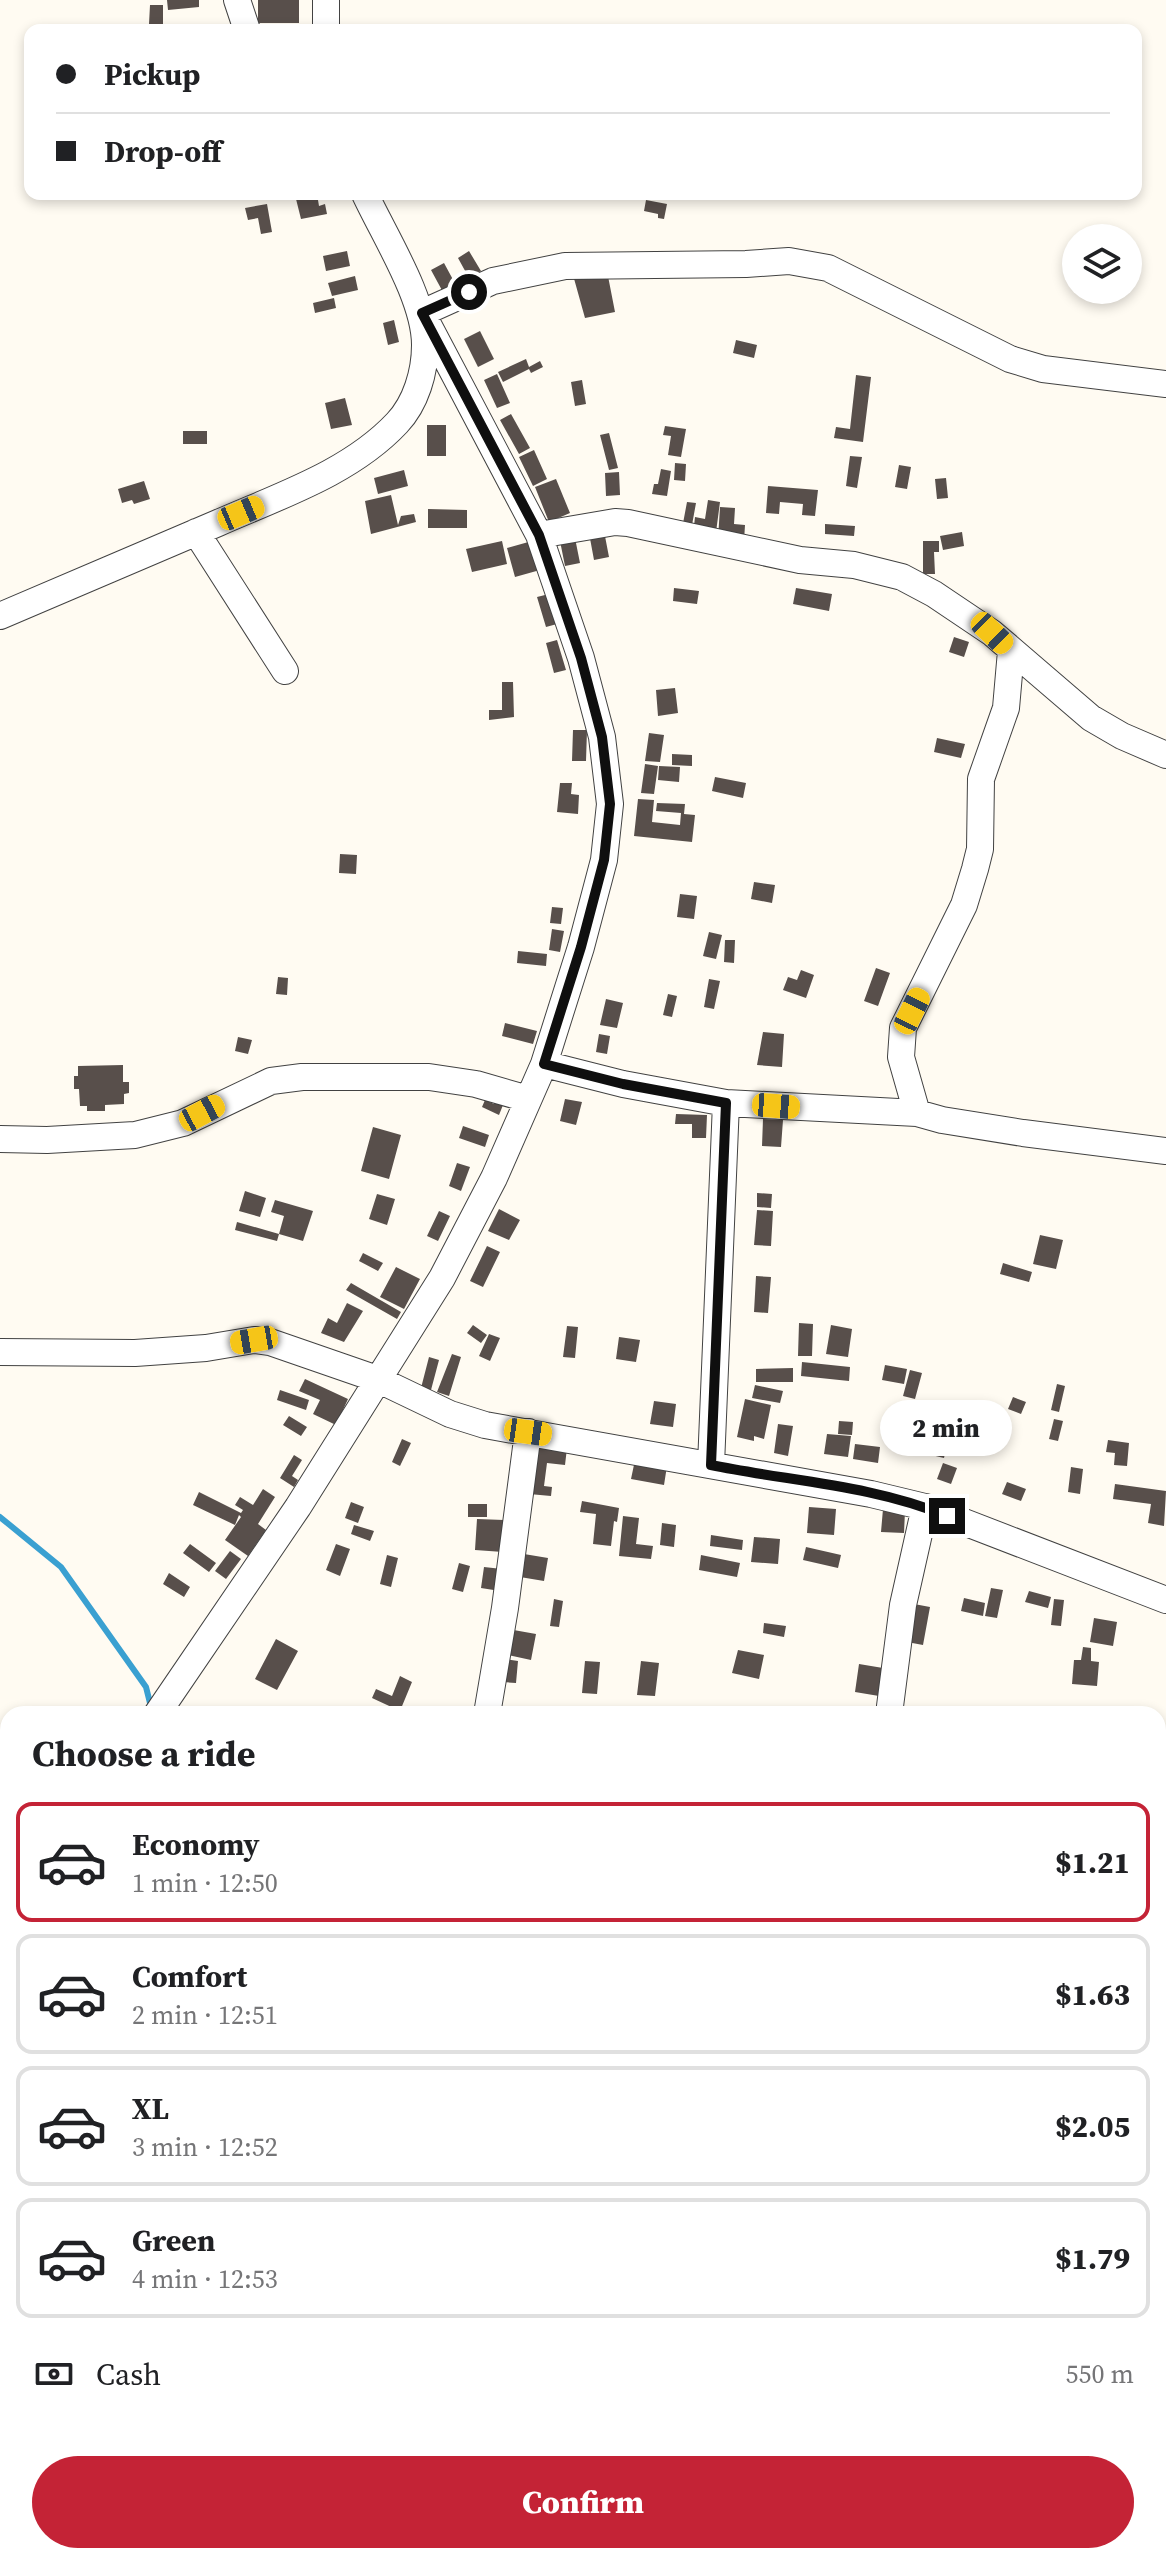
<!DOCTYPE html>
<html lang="en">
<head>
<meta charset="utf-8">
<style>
	:root { --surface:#fff; --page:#f2f2f2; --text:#202124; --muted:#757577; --line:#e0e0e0; --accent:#c42336 }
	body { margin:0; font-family:"Source Serif 4",serif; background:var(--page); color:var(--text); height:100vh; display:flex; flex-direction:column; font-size:30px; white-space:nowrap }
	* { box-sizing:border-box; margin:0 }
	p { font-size:26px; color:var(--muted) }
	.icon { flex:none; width:44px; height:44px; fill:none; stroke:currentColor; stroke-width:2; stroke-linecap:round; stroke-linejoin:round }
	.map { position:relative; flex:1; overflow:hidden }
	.details { position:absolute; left:0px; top:1706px; width:1166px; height:858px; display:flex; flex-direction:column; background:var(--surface); border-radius:24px 24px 0 0; box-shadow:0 4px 12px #0003 }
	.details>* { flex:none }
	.guide { position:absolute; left:24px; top:24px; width:1118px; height:176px; border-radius:16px; box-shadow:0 4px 12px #0003; display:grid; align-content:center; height:176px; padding:0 32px; background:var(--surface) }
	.buttons { position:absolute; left:1062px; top:224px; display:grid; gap:16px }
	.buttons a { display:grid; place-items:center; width:80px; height:80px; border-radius:50%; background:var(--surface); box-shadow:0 4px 12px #0003; font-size:40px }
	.end { position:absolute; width:36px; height:36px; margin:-18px; border:10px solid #0f0f0f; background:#fff; box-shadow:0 0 0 4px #fff }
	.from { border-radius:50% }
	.bubble { position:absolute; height:56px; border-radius:28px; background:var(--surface); box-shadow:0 4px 12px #0003; font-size:26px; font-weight:800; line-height:56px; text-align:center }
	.car { position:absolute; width:24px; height:48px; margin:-24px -12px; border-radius:10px; box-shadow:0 0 6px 2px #0007; background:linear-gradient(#f5c518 24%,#345 0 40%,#f5c518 0 76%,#345 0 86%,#f5c518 0) }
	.guide b { display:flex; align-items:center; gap:28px; height:76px; font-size:30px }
	.guide b+b { border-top:2px solid var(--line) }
	.guide i { width:20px; height:20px; background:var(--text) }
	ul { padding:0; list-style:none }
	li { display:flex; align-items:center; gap:24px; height:120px; margin:0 16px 12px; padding:0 16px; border:4px solid var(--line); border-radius:16px }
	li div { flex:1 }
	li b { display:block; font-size:30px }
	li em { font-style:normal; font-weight:800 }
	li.active { border-color:var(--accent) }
	li>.icon { width:72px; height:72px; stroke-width:1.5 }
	h2 { padding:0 32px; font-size:36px; line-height:96px }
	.pay { display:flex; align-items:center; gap:20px; height:88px; padding:0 32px; font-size:30px }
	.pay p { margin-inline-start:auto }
	.button { display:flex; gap:16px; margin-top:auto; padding:16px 32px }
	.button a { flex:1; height:92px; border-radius:48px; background:var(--accent); color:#fff; font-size:32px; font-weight:800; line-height:92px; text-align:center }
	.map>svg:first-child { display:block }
</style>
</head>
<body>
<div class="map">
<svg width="1166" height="2563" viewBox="0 0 1166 2563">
	<rect width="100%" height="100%" fill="#fffbf2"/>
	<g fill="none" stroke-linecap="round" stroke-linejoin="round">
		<path stroke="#3aa0d1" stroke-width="6" d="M0 1517 61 1567 146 1687 151 1707
			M1145 2556 1157 2563"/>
	</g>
	<path fill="#584f4b" d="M167 0H199V7L168 10Z
		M258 0H299V23H258Z
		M150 5H163V24H149Z
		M317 194 319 206 325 204 327 214 301 219 296 199Z
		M646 200 667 204 664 219 658 218V214L644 211Z
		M267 204 272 232 261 234 258 218 248 220 245 208Z
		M347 251 350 266 326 271 323 256Z
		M469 251 481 271 469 278 458 258Z
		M444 263 457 287 444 294 431 270Z
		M607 271 615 312 585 318 573 275Z
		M355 276 358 290 332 296 328 283Z
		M334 298 336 308 315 313 313 303Z
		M394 320 399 342 388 345 383 323Z
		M480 331 494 359 478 367 464 339Z
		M736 340 757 345 754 358 733 353Z
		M526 359 529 367 540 361 543 367 531 373 529 369 503 382 498 372Z
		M497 374 510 403 497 408 484 380Z
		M856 375 871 377 863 442 834 438 836 427 850 429Z
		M582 380 586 404 575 406 571 382Z
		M345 398 352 425 331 429 325 403Z
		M511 414 530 448 519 454 500 420Z
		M427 425H446V456H427Z
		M665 426 686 429 681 457 668 455 671 436 663 435Z
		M183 431H207V444H183Z
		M609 433 618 468 609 470 600 435Z
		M534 450 547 479 533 486 519 457Z
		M850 456 862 457 857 488 846 486Z
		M675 463 686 464 685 481 674 480Z
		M899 465 911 467 907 489 895 487Z
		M661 469 671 471 667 496 652 494 654 484H658Z
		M404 470 408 486 378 494 374 478Z
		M619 472 620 495 606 496 605 473Z
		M946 478 948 498 937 499 935 479Z
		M556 479 570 513 549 522 535 487Z
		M144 481 150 499 134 504 132 500 122 503 118 489Z
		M768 486 818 490 815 516 802 515 803 504 780 502 779 514 766 513Z
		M391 495 398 525 401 516 414 514 416 522 371 534 365 501Z
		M708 500 720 502 715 540 694 526 695 517 705 519Z
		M687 502 696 503 690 536 681 534Z
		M720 507 735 508 734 524 745 525 744 541 718 539Z
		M428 509 467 510V528H428Z
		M825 524 855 526 854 536 825 534Z
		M604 531 609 557 594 560 589 533Z
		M962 532 964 546 943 550 940 536Z
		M574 533 580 563 565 566 559 536Z
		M502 541 507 564 472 572 466 549Z
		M532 541 540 570 515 577 507 548Z
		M923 541H939V552H934L935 574H923Z
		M674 588 699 591 697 604 673 601Z
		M796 588 832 594 829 611 793 604Z
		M549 594 557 624 546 627 537 597Z
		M954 637 969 642 964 657 949 652Z
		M557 640 566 670 554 673 546 643Z
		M502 682H513L514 717 489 720V710H502Z
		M675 688 678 713 658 716 656 690Z
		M573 730H587L586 761H572Z
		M649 733 664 735 660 762 645 761Z
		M937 738 965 744 961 758 934 752Z
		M672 754 692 755V766L672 765Z
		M645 764 658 766 654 794 641 793Z
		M659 766 680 767 679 782 658 780Z
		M715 777 746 783 743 798 712 791Z
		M560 783H572L571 794 579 795 578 814 557 812Z
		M638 799 654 800 652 822 680 825 681 813 656 811 657 803 685 804 684 814 695 815 692 842 634 836Z
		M340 854 357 855 356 874 339 873Z
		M754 882 775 885 772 903 751 899Z
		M680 894 697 896 694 919 677 917Z
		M552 907 563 908 561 924 550 923Z
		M552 929 564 931 560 952 549 950Z
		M709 932 722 935 716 959 703 956Z
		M725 940H735L734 963 724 962Z
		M518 951 547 954 546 966 517 963Z
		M876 968 890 973 878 1006 864 1001Z
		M801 970 814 975 806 998 783 990 788 977 797 980Z
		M278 977 288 978 287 995 276 994Z
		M709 979 720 981 714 1009 704 1007Z
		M668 994 677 996 672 1017 663 1015Z
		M606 999 623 1003 617 1028 600 1025Z
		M505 1023 537 1031 533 1044 502 1036Z
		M763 1032 784 1034 782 1067 757 1065Z
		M599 1034 610 1036 607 1054 596 1052Z
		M238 1037 252 1040 248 1054 235 1051Z
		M123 1065V1082H129V1093L124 1094V1104L105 1105V1111H87V1106H80L79 1089H74V1076H78V1066Z
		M498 1096 505 1100 499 1115 482 1107 485 1100 494 1104Z
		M565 1099 582 1102 576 1125 560 1121Z
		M676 1114 707 1115 706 1138H692V1124H675Z
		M763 1119 783 1120 781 1147 762 1146Z
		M463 1126 489 1135 485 1147 459 1138Z
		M373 1127 401 1135 389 1179 361 1171Z
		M457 1163 470 1167 461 1191 449 1186Z
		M245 1191 266 1198 260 1217 239 1211Z
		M757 1193 772 1194 771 1208 757 1207Z
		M377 1194 395 1199 387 1225 369 1219Z
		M275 1200 313 1211 303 1241 279 1234 284 1216 271 1212Z
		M499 1209 520 1220 509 1240 488 1231Z
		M757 1210 773 1211 771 1246 754 1245Z
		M439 1211 450 1216 438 1241 427 1236Z
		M237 1222 279 1234 277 1241 235 1230Z
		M1040 1235 1063 1240 1056 1269 1033 1264Z
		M487 1246 500 1252 483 1287 470 1281Z
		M363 1253 383 1263 378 1271 359 1261Z
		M1003 1263 1032 1272 1029 1282 1000 1274Z
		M396 1267 420 1279 404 1309 380 1297Z
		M756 1276 771 1277 768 1313 754 1312Z
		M351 1283 401 1312 397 1319 346 1290Z
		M347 1303 363 1311 344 1342 321 1333 328 1318 337 1323Z
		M799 1323 813 1324 812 1356H798Z
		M473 1325 487 1335 481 1343 467 1333Z
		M831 1325 852 1329 848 1357 826 1354Z
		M567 1326 578 1327 575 1358 563 1357Z
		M489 1334 500 1338 490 1361 479 1356Z
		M619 1337 640 1340 636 1362 616 1359Z
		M452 1354 461 1357 449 1396 437 1392Z
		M429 1357 439 1360 431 1390 421 1388Z
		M802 1362 850 1367 849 1381 801 1376Z
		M885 1365 907 1369 904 1384 882 1380Z
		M793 1368V1382H756V1369Z
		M910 1370 922 1373 915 1399 903 1396Z
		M305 1379 348 1399 336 1425 313 1414 320 1400 299 1391Z
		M1057 1384 1065 1386 1059 1412 1051 1410Z
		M755 1385 783 1391 780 1403 752 1398Z
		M280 1390 309 1400 306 1410 277 1400Z
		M1013 1397 1026 1402 1021 1414 1008 1409Z
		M745 1399 771 1405 764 1439 754 1436V1441L737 1437Z
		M654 1401 676 1404 673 1427 650 1424Z
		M933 1407 967 1414 963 1429 930 1422Z
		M289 1416 307 1427 301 1436 283 1425Z
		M1054 1419 1063 1421 1058 1441 1049 1439Z
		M839 1421 853 1422 852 1435 838 1434Z
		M778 1424 793 1426 788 1456 774 1453Z
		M930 1427 950 1432 948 1441 941 1439 939 1447 946 1449 944 1458 923 1453Z
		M827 1434 851 1436 848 1457 824 1454Z
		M402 1439 411 1443 400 1466 392 1462Z
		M1108 1440 1129 1443 1127 1466 1114 1465 1115 1453 1106 1452Z
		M535 1444 567 1448 565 1465 547 1463 544 1486 552 1487 551 1496 529 1494Z
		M855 1444 880 1447 878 1463 853 1459Z
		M294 1455 302 1460 292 1476 298 1480 294 1487 280 1478Z
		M635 1460 667 1466 664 1485 631 1479Z
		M943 1463 957 1468 951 1484 937 1479Z
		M1071 1467 1083 1469 1080 1494 1068 1492Z
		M1007 1482 1026 1489 1021 1501 1002 1494Z
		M1115 1484 1166 1491 1164 1526 1148 1523 1151 1504 1113 1499Z
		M263 1489 275 1497 258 1524 266 1530 248 1556 225 1540 241 1517 239 1515 235 1525 193 1505 199 1492 241 1513 243 1510 235 1505 240 1497 253 1505Z
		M582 1501 619 1508 617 1522 614 1521 611 1546 593 1544 596 1514 580 1512Z
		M351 1502 364 1507 358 1523 345 1518Z
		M468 1504H487V1517H468Z
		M809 1507 836 1509 834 1535 807 1533Z
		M883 1509 905 1511 904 1533 881 1532Z
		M623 1516 639 1518 636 1544 653 1546 651 1559 619 1556Z
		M477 1519 504 1520 503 1552 475 1550Z
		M662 1523 676 1525 674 1547 660 1545Z
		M354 1525 374 1531 370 1541 351 1534Z
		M711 1535 743 1540 742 1550 710 1546Z
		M754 1537 780 1539 778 1564 751 1562Z
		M190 1544 216 1563 209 1572 183 1553Z
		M336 1544 350 1549 340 1576 326 1570Z
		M806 1547 841 1555 838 1568 803 1560Z
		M230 1551 241 1559 226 1579 215 1571Z
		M524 1554 548 1558 544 1581 520 1577Z
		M387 1555 398 1558 391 1587 380 1584Z
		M701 1555 740 1563 737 1577 699 1570Z
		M459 1563 470 1566 463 1592 452 1589Z
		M484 1567 502 1569 500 1591 481 1588Z
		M169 1573 190 1587 184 1597 163 1584Z
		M991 1588 1003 1590 997 1618 985 1616Z
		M1029 1591 1051 1597 1048 1608 1025 1602Z
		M964 1598 985 1603 983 1616 961 1611Z
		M554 1599 563 1601 559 1627 550 1626Z
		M1054 1599 1064 1600 1061 1626 1051 1625Z
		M914 1604 930 1607 923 1645 907 1642Z
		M1094 1618 1117 1622 1113 1646 1090 1642Z
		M764 1623 786 1626 784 1637 763 1633Z
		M508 1629 536 1634 531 1660 508 1655Z
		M276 1639 298 1651 277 1690 255 1679Z
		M1083 1647 1091 1648V1661L1099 1662 1097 1686 1072 1684 1074 1660H1081Z
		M738 1650 764 1655 759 1679 732 1673Z
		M505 1659 518 1661 516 1683 503 1682Z
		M585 1661 600 1662 597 1694 582 1693Z
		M641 1661 659 1663 655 1696 637 1695Z
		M859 1664 883 1668 879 1696 855 1692Z
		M400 1676 412 1682 400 1711 372 1698 376 1689 392 1696Z
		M0 1951 8 1955V1973L5 1980 0 1977Z
		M0 2503 8 2504 6 2530 0 2529Z"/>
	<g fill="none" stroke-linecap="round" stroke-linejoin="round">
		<defs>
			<path id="minor" d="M237 0 247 30
				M326 30V0
				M196 532 285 671
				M539 535 615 522 628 523 800 560 854 565 902 577 934 594 992 633 1091 718 1122 736 1166 755
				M0 616C73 585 145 554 218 523 279 496 350 473 397 423 416 403 425 372 425 345 425 299 385 237 365 194
				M544 1064 623 1084 726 1103 917 1113 942 1120 1023 1133 1166 1151
				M917 1113 901 1057 903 1028 964 905 975 869 980 849 981 779 1006 708 1011 651
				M0 1139 47 1140 135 1135 183 1123 271 1081 302 1077H429L476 1084 528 1099
				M0 1352 135 1353 206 1348 254 1340 270 1342 377 1379 450 1414 485 1425 871 1494 925 1507 1166 1600
				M711 1465 726 1103
				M157 1714 298 1507 442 1278 494 1178 544 1064 581 947 604 860 610 804 602 737 581 658 539 535 422 313 493 281 565 266 746 264 789 261 828 268 1010 359 1043 369 1166 384
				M487 1714 505 1608 528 1432
				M889 1714 903 1605 925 1507
				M0 1763 8 1764
				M1158 1905 1166 1872
				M0 2008 8 1999
				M1158 2028 1166 2029
				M0 2171 8 2179
				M1158 2298H1166
				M350 2556 356 2563
				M465 2563 469 2556"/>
		</defs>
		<use href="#minor" stroke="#424242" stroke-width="28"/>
		<use href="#minor" stroke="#fff" stroke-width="26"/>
	</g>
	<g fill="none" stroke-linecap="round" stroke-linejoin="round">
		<path stroke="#0f0f0f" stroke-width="10" d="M469 292 422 313 539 535 581 658 602 737 610 804 604 860 581 947 544 1064 623 1084 726 1103 711 1465C788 1481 873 1485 947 1516"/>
	</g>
</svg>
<div class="buttons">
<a><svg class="icon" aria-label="layers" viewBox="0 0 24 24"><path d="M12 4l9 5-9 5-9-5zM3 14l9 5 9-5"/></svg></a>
</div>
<i class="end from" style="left:469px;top:292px"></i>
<i class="end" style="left:947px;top:1516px"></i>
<div class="bubble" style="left:880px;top:1400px;width:132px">2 min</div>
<i class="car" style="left:241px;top:513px;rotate:67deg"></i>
<i class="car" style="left:992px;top:633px;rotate:134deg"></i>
<i class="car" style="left:912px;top:1011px;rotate:26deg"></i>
<i class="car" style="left:776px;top:1106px;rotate:94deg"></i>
<i class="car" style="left:202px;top:1113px;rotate:62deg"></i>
<i class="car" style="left:254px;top:1340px;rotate:260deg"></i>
<i class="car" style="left:528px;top:1432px;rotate:98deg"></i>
<div class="guide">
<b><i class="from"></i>Pickup</b>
<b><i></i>Drop-off</b>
</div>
<section class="details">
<h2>Choose a ride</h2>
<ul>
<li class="active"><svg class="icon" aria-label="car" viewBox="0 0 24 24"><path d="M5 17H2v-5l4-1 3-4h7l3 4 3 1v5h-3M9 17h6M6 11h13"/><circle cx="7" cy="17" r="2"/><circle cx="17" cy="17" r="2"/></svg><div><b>Economy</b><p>1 min · 12:50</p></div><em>$1.21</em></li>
<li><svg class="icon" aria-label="car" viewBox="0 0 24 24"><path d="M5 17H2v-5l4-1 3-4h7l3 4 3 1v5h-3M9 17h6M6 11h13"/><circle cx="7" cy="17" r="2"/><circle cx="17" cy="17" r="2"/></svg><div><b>Comfort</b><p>2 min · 12:51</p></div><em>$1.63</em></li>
<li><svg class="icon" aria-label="car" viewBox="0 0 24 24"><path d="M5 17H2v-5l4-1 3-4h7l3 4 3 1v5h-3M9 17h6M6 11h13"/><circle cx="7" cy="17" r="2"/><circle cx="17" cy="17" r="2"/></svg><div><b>XL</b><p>3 min · 12:52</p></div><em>$2.05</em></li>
<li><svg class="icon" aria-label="car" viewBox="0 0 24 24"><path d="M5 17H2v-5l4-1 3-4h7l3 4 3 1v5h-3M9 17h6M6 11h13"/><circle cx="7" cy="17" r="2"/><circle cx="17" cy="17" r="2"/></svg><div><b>Green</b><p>4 min · 12:53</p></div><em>$1.79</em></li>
</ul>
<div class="pay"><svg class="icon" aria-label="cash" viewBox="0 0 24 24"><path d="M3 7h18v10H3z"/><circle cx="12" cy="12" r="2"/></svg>Cash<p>550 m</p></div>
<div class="button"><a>Confirm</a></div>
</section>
</div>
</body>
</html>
